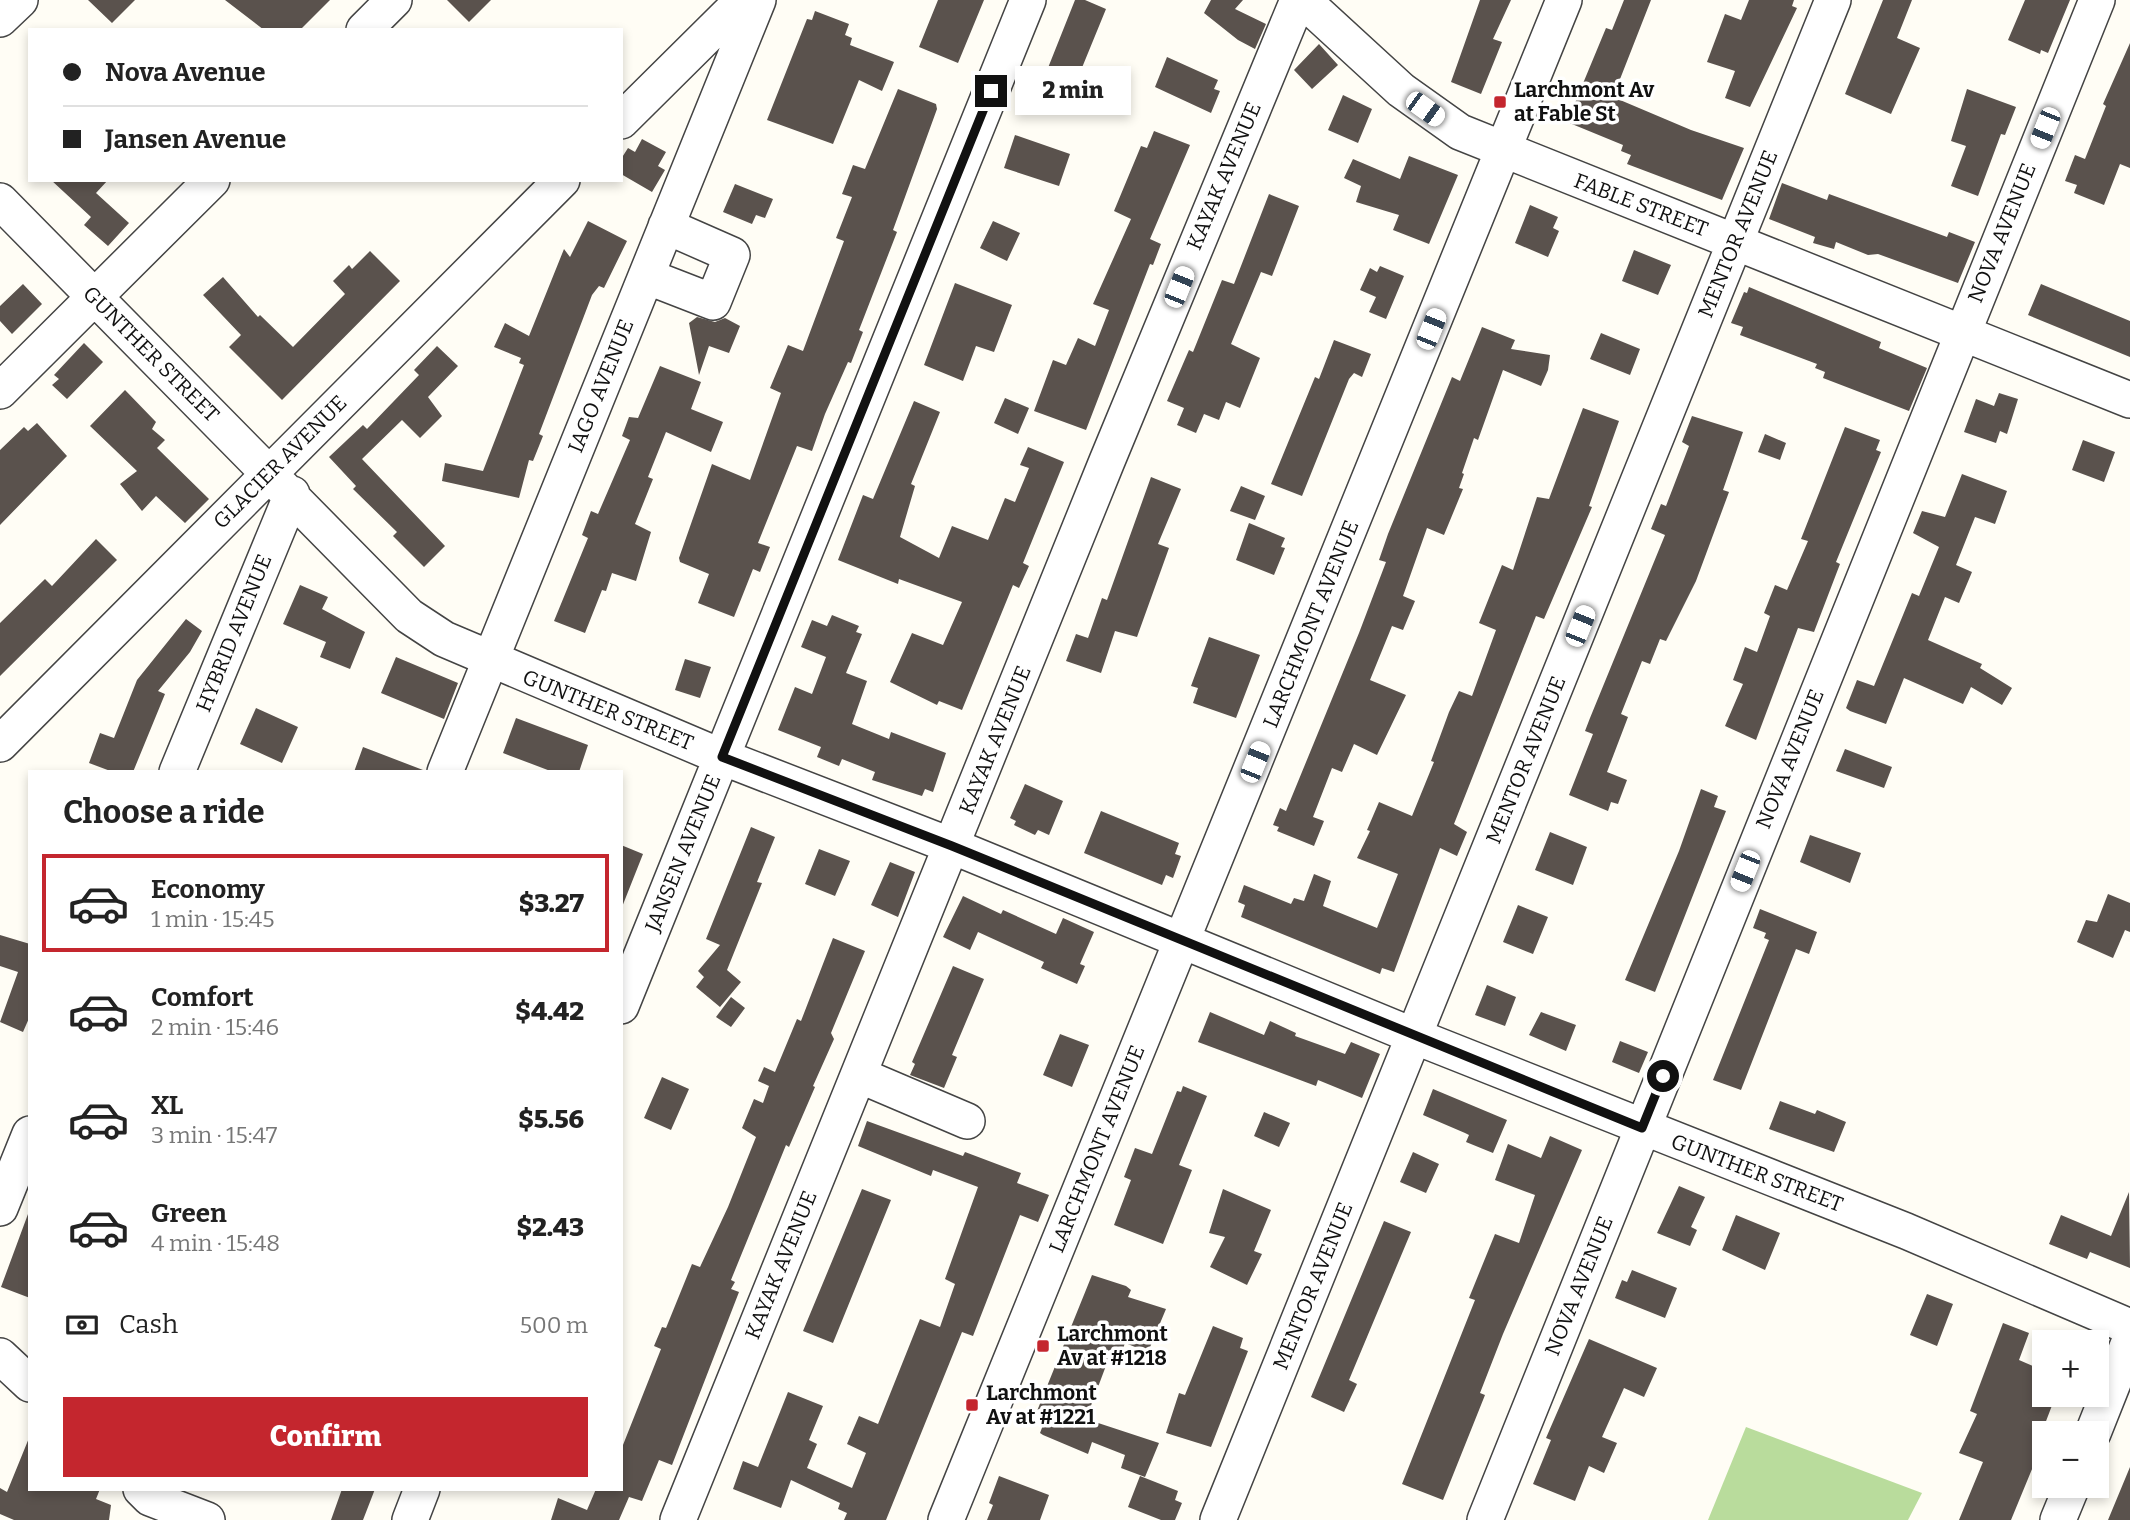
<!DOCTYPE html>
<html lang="en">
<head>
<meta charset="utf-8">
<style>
	:root { --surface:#fff; --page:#f6f6f6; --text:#222; --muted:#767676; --line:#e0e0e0; --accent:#c4262e }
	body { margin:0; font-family:Bitter,serif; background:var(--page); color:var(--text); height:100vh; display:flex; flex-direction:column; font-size:26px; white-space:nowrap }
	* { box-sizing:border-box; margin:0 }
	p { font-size:23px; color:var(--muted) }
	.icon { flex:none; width:38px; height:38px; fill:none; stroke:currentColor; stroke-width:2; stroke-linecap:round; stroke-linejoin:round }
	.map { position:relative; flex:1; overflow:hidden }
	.details { position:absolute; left:28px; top:770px; width:595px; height:721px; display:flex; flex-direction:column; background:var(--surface); border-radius:0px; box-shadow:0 4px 10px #0003 }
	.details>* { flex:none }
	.banner { position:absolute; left:28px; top:28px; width:595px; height:154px; border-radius:0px; box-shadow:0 4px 10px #0003; display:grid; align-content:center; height:154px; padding:0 35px; background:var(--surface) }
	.controls { position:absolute; left:2032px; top:1330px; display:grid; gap:14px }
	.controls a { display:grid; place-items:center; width:77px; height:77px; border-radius:0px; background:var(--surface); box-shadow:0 4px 10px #0003; font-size:35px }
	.end { position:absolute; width:32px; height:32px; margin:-16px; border:9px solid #111; background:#fff; box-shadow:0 0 0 4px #fff }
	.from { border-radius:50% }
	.bubble { position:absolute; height:49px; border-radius:0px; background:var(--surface); box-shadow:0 4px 10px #0003; font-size:23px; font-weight:800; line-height:49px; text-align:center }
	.car { position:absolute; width:21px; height:42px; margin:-21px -10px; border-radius:9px; box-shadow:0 0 5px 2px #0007; background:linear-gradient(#fff 24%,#345 0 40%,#fff 0 76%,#345 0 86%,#fff 0) }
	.banner b { display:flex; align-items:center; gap:24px; height:66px; font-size:26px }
	.banner b+b { border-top:2px solid var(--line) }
	.banner i { width:18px; height:18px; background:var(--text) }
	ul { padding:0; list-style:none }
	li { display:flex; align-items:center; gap:21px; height:98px; margin:0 14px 10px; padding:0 21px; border:4px solid transparent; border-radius:0px }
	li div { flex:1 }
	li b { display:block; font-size:26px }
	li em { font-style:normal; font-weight:800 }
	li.current { border-color:var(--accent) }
	li>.icon { width:63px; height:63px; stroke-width:1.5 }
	h2 { padding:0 35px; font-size:32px; line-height:84px }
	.pay { display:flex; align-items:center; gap:18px; height:77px; padding:0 35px; font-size:26px }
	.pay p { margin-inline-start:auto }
	.button { display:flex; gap:14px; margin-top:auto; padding:14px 35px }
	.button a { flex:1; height:80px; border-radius:0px; background:var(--accent); color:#fff; font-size:28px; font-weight:800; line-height:80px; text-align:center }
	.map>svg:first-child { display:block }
</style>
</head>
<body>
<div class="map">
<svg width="2130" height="1520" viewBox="0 0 2130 1520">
	<rect width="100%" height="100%" fill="#fffdf5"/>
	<path fill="#b9dc9c" d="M1746 1427 1922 1493 1908 1520H1708Z"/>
	<path fill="#5a524d" d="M88 0H135L112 23Z
		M225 0H330L300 30H264Z
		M447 0H491L469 22Z
		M938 0H984L958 63 919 47Z
		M1075 0H1085L1106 9 1079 75 1082 76 1073 104 1038 93Z
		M1211 0H1243L1235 9 1266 24 1255 49 1238 40 1204 13Z
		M1480 0H1511L1493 39 1502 42 1481 94 1451 82Z
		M1624 0H1651L1613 97 1691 130 1744 148 1722 200 1627 164 1631 155 1621 151 1623 145 1567 122 1606 28 1612 30Z
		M1749 0H1794L1792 6 1797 8 1750 107 1725 98 1735 71 1707 62 1725 14 1741 20Z
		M1883 0H1912L1897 38 1920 48 1891 114 1845 94Z
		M2025 0H2070L2048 53 2041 50 2040 54 2008 40Z
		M815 11 849 24 845 35 852 38 850 45 894 62 882 91 859 80 833 144 767 120 807 19 812 20Z
		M2130 43V168L2120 164 2104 205 2074 193 2077 185 2065 181 2075 155 2085 159 2106 106 2103 104Z
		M1319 44 1338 65 1312 89 1294 70Z
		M1167 57 1218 80 1214 89 1220 91 1211 113 1155 87Z
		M898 89 936 104 937 109 893 230 897 232 859 330 863 332 851 363 848 362 825 414 812 451 797 446 758 543 770 547 760 572 753 569 734 617 698 603 709 574 680 562 679 558 712 464 750 480 781 393 770 388 788 345 803 351 844 241 836 238 852 197 842 194 853 165 865 169Z
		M1967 89 2016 107 2005 135 2001 134 1978 196 1951 186 1966 146 1951 141Z
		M1343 95 1372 109 1358 143 1328 130Z
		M1154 131 1190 145 1150 239 1161 244 1153 265 1150 264 1086 430 1034 411 1053 360 1066 365 1078 338 1095 346 1109 310 1093 304 1131 219 1114 211 1141 146 1147 148Z
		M1015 135 1070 154 1059 186 1004 168Z
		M642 139 666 152 658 166 665 170 652 192 621 174V159L628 148 635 152Z
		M1409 156 1458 175 1429 244 1393 230 1399 215 1356 202 1361 186 1344 178 1353 159 1400 179Z
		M51 180H108L96 193 129 223 108 246 84 225 91 217Z
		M1782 183 1827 200 1829 194 1947 237 1949 232 1975 242 1958 283 1878 254 1868 255 1836 242 1834 249 1813 243 1815 237 1769 219Z
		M735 184 773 199 765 218 756 215 752 224 723 212Z
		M1269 194 1299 206 1272 276 1261 272 1231 344 1260 358 1240 408 1226 402 1219 420 1204 414 1196 433 1177 425 1184 408 1167 401 1189 350 1193 352 1222 280 1234 284Z
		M1530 205 1558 217 1553 228 1559 231 1548 257 1515 243Z
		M588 221 627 241 604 288 599 286 592 295 539 434 543 436 533 461 529 460 519 498 442 481 445 463 483 471 524 365 519 363 521 358 494 347 505 323 529 336 564 249 570 257Z
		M993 221 1020 233 1007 261 980 248Z
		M1634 250 1671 265 1658 295 1622 281Z
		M370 251 400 281 282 400 229 347 241 335 203 295 223 277 258 317 260 315 293 347 345 294 333 281 349 265 352 269Z
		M1380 266 1404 276 1386 319 1369 312 1376 297 1360 290 1370 268 1377 272Z
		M955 283 1012 305 994 352 976 346 963 381 924 365Z
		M23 284 42 304 12 334 0 321V306Z
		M2041 284 2130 321V357L2028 315Z
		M1749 287 1881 342 1879 348 1927 368 1909 411 1823 378 1825 372 1815 368 1817 364 1740 335 1743 327 1731 323 1744 292 1747 293Z
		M697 317 715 322 725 318 740 326 729 353 709 346 699 375 689 323Z
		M1482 327 1515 340 1511 349 1550 355 1548 370 1541 386 1503 370 1478 440 1474 438 1462 473 1464 474 1459 488 1463 489 1444 535 1427 528 1403 596 1415 601 1403 630 1392 626 1370 680 1406 695 1377 755 1354 744 1342 772 1332 768 1313 817 1324 821 1314 846 1277 831 1279 827 1273 825 1280 808 1286 811 1288 806 1359 633 1386 562 1379 560 1388 534 1452 377 1460 381Z
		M1601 333 1640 349 1630 375 1590 359Z
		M1334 340 1371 354 1362 377 1354 373 1349 379 1302 496 1271 484 1315 377 1319 379Z
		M84 343 103 362 67 399 52 385 59 379 54 375Z
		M437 346 458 366 428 397 442 416 420 438 402 420 362 459 445 546 424 567 393 536 397 532 353 489 356 486 329 457 363 425 367 429 419 375 414 370Z
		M660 366 701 382 691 409 723 422 711 452 666 432 648 477 653 479 635 524 651 532 636 581 612 573 606 591 602 590 585 633 554 621 588 538 582 535 591 511 598 514 630 440 622 436 629 417 638 418Z
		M125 390 156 422 152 429 165 440 157 448 209 499 185 523 156 496 142 511 120 484 137 471 90 426Z
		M1999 393 2018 399 2007 434 2000 431 1996 443 1964 432 1976 399 1994 406Z
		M1005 398 1029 408 1018 434 994 423Z
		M914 401 940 412 911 484 915 486 900 537 939 558 952 526 988 540 1005 498 1015 502 1029 468 1020 465 1028 447 1064 462 1023 563 1029 566 1019 588 1013 585 962 710 939 701 937 705 890 682 912 633 943 645 962 602 899 579 898 584 838 560 863 495 873 499Z
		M1583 408 1619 421 1589 506 1592 507 1544 619 1536 616 1454 824 1467 832 1457 856 1440 848 1394 972 1382 968 1380 974 1241 917 1245 905 1238 902 1244 885 1291 904 1294 898 1304 901 1314 874 1331 881 1323 906 1377 928 1398 874 1357 858 1370 831 1367 830 1379 802 1412 816 1434 762 1431 761 1449 712 1459 691 1472 696 1496 630 1479 623 1502 565 1513 570 1537 497 1549 499Z
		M1692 416 1743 432 1723 490 1729 492 1696 581 1666 641 1660 639 1650 664 1642 661 1621 714 1628 717 1607 772 1627 780 1618 804 1611 802 1608 811 1569 795 1593 734 1585 731 1590 718 1665 535 1651 529 1661 504 1666 506 1689 446 1682 442Z
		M37 423 67 456 0 525V450L24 427 28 431Z
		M1845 427 1880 440 1876 450 1881 452 1836 562 1840 564 1814 632 1798 628 1756 740 1725 726 1743 684 1733 680 1745 647 1757 652 1770 616 1764 613 1775 585 1787 590 1808 541 1801 539Z
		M1765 434 1786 443 1780 460 1758 452Z
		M2083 440 2115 452 2104 482 2072 470Z
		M1962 474 2007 491 1995 524 1975 517 1956 565 1972 572 1959 603 1945 597 1928 640 1982 664 1980 668 2012 688 2002 705 1971 687 1963 704 1904 678 1886 724 1850 711 1846 708 1857 680 1874 686 1912 593 1919 596 1939 547 1913 533 1922 511 1945 517Z
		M1151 477 1181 489 1158 544 1169 548 1137 637 1115 631 1101 673 1066 661 1076 634 1088 638 1102 598 1107 600Z
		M1241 486 1265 496 1255 520 1230 511Z
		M1249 523 1285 538 1281 547 1285 548 1274 575 1236 560Z
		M96 539 117 560 0 676V623L45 579 52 586Z
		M300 585 328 597 322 609 365 632 350 669 320 657 326 642 283 624Z
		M832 615 859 626 856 632 862 634 846 673 867 681 852 724 889 739 891 732 946 753 933 792 925 789 922 796 872 780 875 772 842 759 839 766 817 757 821 747 778 730 795 687 812 694 826 657 801 647 812 620 827 626Z
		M186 619 202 631 190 652 158 691 165 694 133 772H113L89 763 100 733 114 738 137 680Z
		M1209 637 1260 655 1236 718 1193 703 1198 688 1191 686Z
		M396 657 458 683 444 719 381 693Z
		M685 659 711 667 700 698 675 690Z
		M256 708 298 727 282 763 240 744Z
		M516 718 588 745 579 772H553L503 753Z
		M363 747 423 770V772H354Z
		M1845 749 1892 767 1884 788 1836 771Z
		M1025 784 1063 801 1049 835 1038 830 1035 835 1014 825 1016 821 1010 818Z
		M1701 789 1718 796 1714 807 1726 811 1655 992 1625 980 1679 851Z
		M1101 811 1179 843 1175 854 1181 856 1173 878 1166 875 1162 885 1084 853Z
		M751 827 775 837 757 882 762 883 727 970 741 982 720 1007 696 987 704 977 698 971 720 945 706 939Z
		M1550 832 1587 847 1573 885 1535 870Z
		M1810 835 1861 853 1850 883 1800 862Z
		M621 845 643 854 622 907 621 906Z
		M819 849 850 861 835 896 805 884Z
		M890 862 915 872 898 917 871 905Z
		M2108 894 2130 903V932L2125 930 2113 958 2077 942 2086 920 2097 922Z
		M963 896 1001 914 1003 910 1056 934 1063 918 1094 932 1080 964 1085 966 1077 984 1041 968 1044 962 978 932 970 950 943 937Z
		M1518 905 1548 917 1533 954 1503 942Z
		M1760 909 1817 932 1809 954 1796 949 1741 1090 1713 1080 1769 940 1764 938 1766 933 1753 928Z
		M0 935 30 944V1016L23 1032 0 1022 18 972 0 966Z
		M833 938 865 951 831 1033 834 1039 813 1086 815 1087 789 1147 786 1145 731 1280 735 1282 731 1289 739 1292 672 1465 659 1460 642 1501 629 1497 619 1520H551L558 1498 587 1510 596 1489H621V1450L661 1349 654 1346 662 1327 666 1328 692 1264 700 1267 728 1207 756 1137 742 1128 754 1099 763 1103 769 1086 758 1081 764 1067 775 1072 797 1019 801 1021Z
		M953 966 984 979 952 1055 957 1057 944 1088 910 1075 915 1064 912 1062Z
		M1487 985 1516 997 1505 1026 1475 1015Z
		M731 997 745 1008 731 1027 716 1017Z
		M1210 1012 1264 1035 1270 1021 1296 1033 1295 1036 1345 1054 1351 1042 1380 1054 1362 1098 1318 1080 1316 1086 1198 1042Z
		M1541 1012 1576 1025 1566 1051 1529 1035Z
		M1060 1034 1089 1045 1072 1087 1043 1075Z
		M1620 1041 1648 1052 1639 1073 1612 1062Z
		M662 1077 689 1089 671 1130 644 1118Z
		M1183 1086 1207 1096 1179 1165 1192 1170 1163 1244 1114 1225 1131 1180 1124 1177 1135 1148 1152 1154 1177 1091 1181 1092Z
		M1433 1089 1507 1120 1493 1153 1466 1142 1469 1135 1465 1133 1423 1115Z
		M1780 1101 1815 1114 1817 1110 1846 1122 1834 1152 1769 1129Z
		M1264 1112 1290 1123 1279 1147 1254 1136Z
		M867 1121 963 1156 965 1152 1021 1173 1017 1183 1049 1195 1038 1222 1020 1215 973 1336 962 1332 886 1520H844L847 1513 838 1509 840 1503 791 1480 781 1508 733 1489 743 1461 758 1467 788 1392 823 1406 809 1440 817 1444 807 1468 852 1488 866 1453 847 1444 859 1416 878 1424 920 1319 940 1327 955 1284 945 1279 978 1187 933 1170 931 1176 858 1146Z
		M1550 1136 1582 1150 1503 1334 1480 1393 1485 1395 1443 1500 1402 1484 1475 1300 1469 1298 1495 1234 1519 1243 1535 1195 1495 1180 1508 1144 1541 1158Z
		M1413 1152 1439 1164 1426 1193 1400 1182Z
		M1679 1186 1705 1197 1691 1227 1697 1230 1690 1246 1657 1233Z
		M862 1189 891 1200 833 1343 803 1331Z
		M1223 1189 1271 1210 1254 1251 1262 1254 1247 1285 1210 1267 1225 1237 1209 1233Z
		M2129 1192 2130 1268 2090 1252 2087 1259 2049 1244 2061 1215 2111 1236Z
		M28 1214 30 1215V1298L1 1287Z
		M1736 1215 1780 1233 1765 1270 1722 1250Z
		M1384 1221 1411 1232 1349 1380 1357 1384 1344 1412 1311 1397Z
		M1632 1270 1677 1288 1665 1318 1615 1298 1622 1280 1627 1282Z
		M1092 1275 1126 1286 1131 1290 1128 1297 1166 1309 1148 1352 1125 1343 1120 1357 1114 1355 1110 1364 1107 1363 1086 1419 1159 1443 1145 1477 1121 1468 1125 1455 1092 1442 1088 1454 1043 1435 1040 1433 1045 1420 1035 1416Z
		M1927 1294 1953 1304 1937 1346 1910 1335Z
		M2003 1323 2029 1333 2019 1360 2044 1371V1395H2056L2043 1429 2048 1431 2044 1433V1440L2011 1520H1959L1983 1462 1959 1453 1977 1414 1970 1411Z
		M1213 1326 1243 1338 1240 1348 1248 1351 1211 1447 1166 1433 1179 1393 1185 1395Z
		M1589 1339 1657 1368 1644 1397 1624 1388 1602 1437 1617 1443 1604 1473 1589 1466 1575 1501 1533 1484 1551 1440 1546 1438Z
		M29 1438 30 1489H100L96 1499 111 1505 109 1520H14L0 1514V1488L7 1492Z
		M2130 1467V1520H2108Z
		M999 1476 1049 1495 1040 1520H987L993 1505 989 1503Z
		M1140 1476 1178 1491 1175 1500 1182 1503 1175 1520H1161L1128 1507Z
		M342 1489H375L363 1520H331Z"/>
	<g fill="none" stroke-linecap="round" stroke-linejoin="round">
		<defs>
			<path id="minor" d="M1303 0 1401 90 1460 132 2130 400
				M0 19 20 0
				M364 30 394 0
				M621 121 743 0
				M0 201 409 616 444 639 722 757 952 846 1414 1036 1906 1231 2130 1327
				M646 276 713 302 732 255 666 226
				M0 391 212 180
				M0 744 562 180
				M177 772 292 494
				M445 772 758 0
				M621 1006 1028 0
				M859 1075 967 1121
				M0 1208 30 1134
				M0 1356 30 1384
				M2093 1433 2130 1340
				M141 1489 150 1498 207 1520
				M410 1520 422 1489
				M678 1520 1107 461 1298 0
				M946 1520 1564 0
				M1218 1520 1833 0
				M1485 1520 2097 0
				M2058 1520 2072 1486"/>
		</defs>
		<use href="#minor" stroke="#444" stroke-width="38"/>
		<use href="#minor" stroke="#fff" stroke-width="35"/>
	</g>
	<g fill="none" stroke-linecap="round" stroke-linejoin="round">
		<path stroke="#111" stroke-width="9" d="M991 91 722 757 952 846 1642 1128 1663 1076"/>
	</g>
	<g fill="#c4262e" stroke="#fff" stroke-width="2.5">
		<rect x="1493" y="95" width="14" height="14" rx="3.5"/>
		<rect x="1036" y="1339" width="14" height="14" rx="3.5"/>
		<rect x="965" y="1398" width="14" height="14" rx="3.5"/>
	</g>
	<g text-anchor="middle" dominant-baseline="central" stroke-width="7" stroke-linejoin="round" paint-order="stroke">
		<g font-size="21" font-weight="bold" fill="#111" stroke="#fff" text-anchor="start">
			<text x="1514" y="90">Larchmont Av<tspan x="1514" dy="24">at Fable St</tspan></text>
			<text x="1057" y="1334">Larchmont<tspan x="1057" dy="24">Av at #1218</tspan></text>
			<text x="986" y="1393">Larchmont<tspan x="986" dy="24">Av at #1221</tspan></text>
		</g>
		<g font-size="21" fill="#111" stroke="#fff">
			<text transform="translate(1224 176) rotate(-67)">KAYAK AVENUE</text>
			<text transform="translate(1641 205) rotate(21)">FABLE STREET</text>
			<text transform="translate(2002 233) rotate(-68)">NOVA AVENUE</text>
			<text transform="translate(1738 234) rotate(-68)">MENTOR AVENUE</text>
			<text transform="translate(151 354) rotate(45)">GUNTHER STREET</text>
			<text transform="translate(601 386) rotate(-68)">IAGO AVENUE</text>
			<text transform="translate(280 462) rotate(-45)">GLACIER AVENUE</text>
			<text transform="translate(1311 624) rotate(-68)">LARCHMONT AVENUE</text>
			<text transform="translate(234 633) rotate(-68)">HYBRID AVENUE</text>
			<text transform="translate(608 710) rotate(22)">GUNTHER STREET</text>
			<text transform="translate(995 740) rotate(-68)">KAYAK AVENUE</text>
			<text transform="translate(1790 759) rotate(-68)">NOVA AVENUE</text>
			<text transform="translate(1526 760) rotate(-68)">MENTOR AVENUE</text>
			<text transform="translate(683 853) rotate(-68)">JANSEN AVENUE</text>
			<text transform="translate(1097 1149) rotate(-68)">LARCHMONT AVENUE</text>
			<text transform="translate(1757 1173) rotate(21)">GUNTHER STREET</text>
			<text transform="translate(781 1265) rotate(-68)">KAYAK AVENUE</text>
			<text transform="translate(1313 1286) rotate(-68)">MENTOR AVENUE</text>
			<text transform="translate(1579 1286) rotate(-68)">NOVA AVENUE</text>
		</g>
	</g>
</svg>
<div class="controls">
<a>+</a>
<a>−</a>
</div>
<i class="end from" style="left:1663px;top:1076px"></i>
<i class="end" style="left:991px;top:91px"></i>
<div class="bubble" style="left:1015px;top:66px;width:116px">2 min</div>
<i class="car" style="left:1425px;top:109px;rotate:126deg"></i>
<i class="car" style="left:2045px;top:128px;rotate:202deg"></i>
<i class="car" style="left:1179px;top:287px;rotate:22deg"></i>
<i class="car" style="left:1431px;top:329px;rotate:22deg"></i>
<i class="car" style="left:1580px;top:626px;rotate:22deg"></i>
<i class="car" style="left:1255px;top:762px;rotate:22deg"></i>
<i class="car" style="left:1745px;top:871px;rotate:202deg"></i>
<div class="banner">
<b><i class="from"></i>Nova Avenue</b>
<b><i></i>Jansen Avenue</b>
</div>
<section class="details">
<h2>Choose a ride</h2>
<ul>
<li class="current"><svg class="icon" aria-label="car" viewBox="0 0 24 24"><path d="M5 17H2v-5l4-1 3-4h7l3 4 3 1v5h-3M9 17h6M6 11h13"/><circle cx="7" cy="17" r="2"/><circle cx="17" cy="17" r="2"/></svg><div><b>Economy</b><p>1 min · 15:45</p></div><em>$3.27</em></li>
<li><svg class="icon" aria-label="car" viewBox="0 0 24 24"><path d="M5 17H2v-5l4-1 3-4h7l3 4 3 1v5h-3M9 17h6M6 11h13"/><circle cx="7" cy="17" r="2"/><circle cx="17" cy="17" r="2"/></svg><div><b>Comfort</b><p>2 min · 15:46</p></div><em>$4.42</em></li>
<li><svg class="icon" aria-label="car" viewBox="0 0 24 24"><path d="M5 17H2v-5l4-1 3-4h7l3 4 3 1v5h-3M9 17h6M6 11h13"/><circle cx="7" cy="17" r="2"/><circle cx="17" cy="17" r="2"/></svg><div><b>XL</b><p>3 min · 15:47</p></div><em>$5.56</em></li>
<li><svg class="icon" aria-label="car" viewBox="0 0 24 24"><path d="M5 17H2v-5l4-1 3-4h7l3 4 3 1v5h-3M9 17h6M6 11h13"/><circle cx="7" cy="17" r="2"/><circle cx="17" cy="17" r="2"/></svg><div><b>Green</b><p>4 min · 15:48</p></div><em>$2.43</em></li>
</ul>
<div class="pay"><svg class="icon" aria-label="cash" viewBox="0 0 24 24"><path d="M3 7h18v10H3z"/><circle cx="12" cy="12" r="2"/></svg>Cash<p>500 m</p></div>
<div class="button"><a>Confirm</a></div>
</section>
</div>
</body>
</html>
